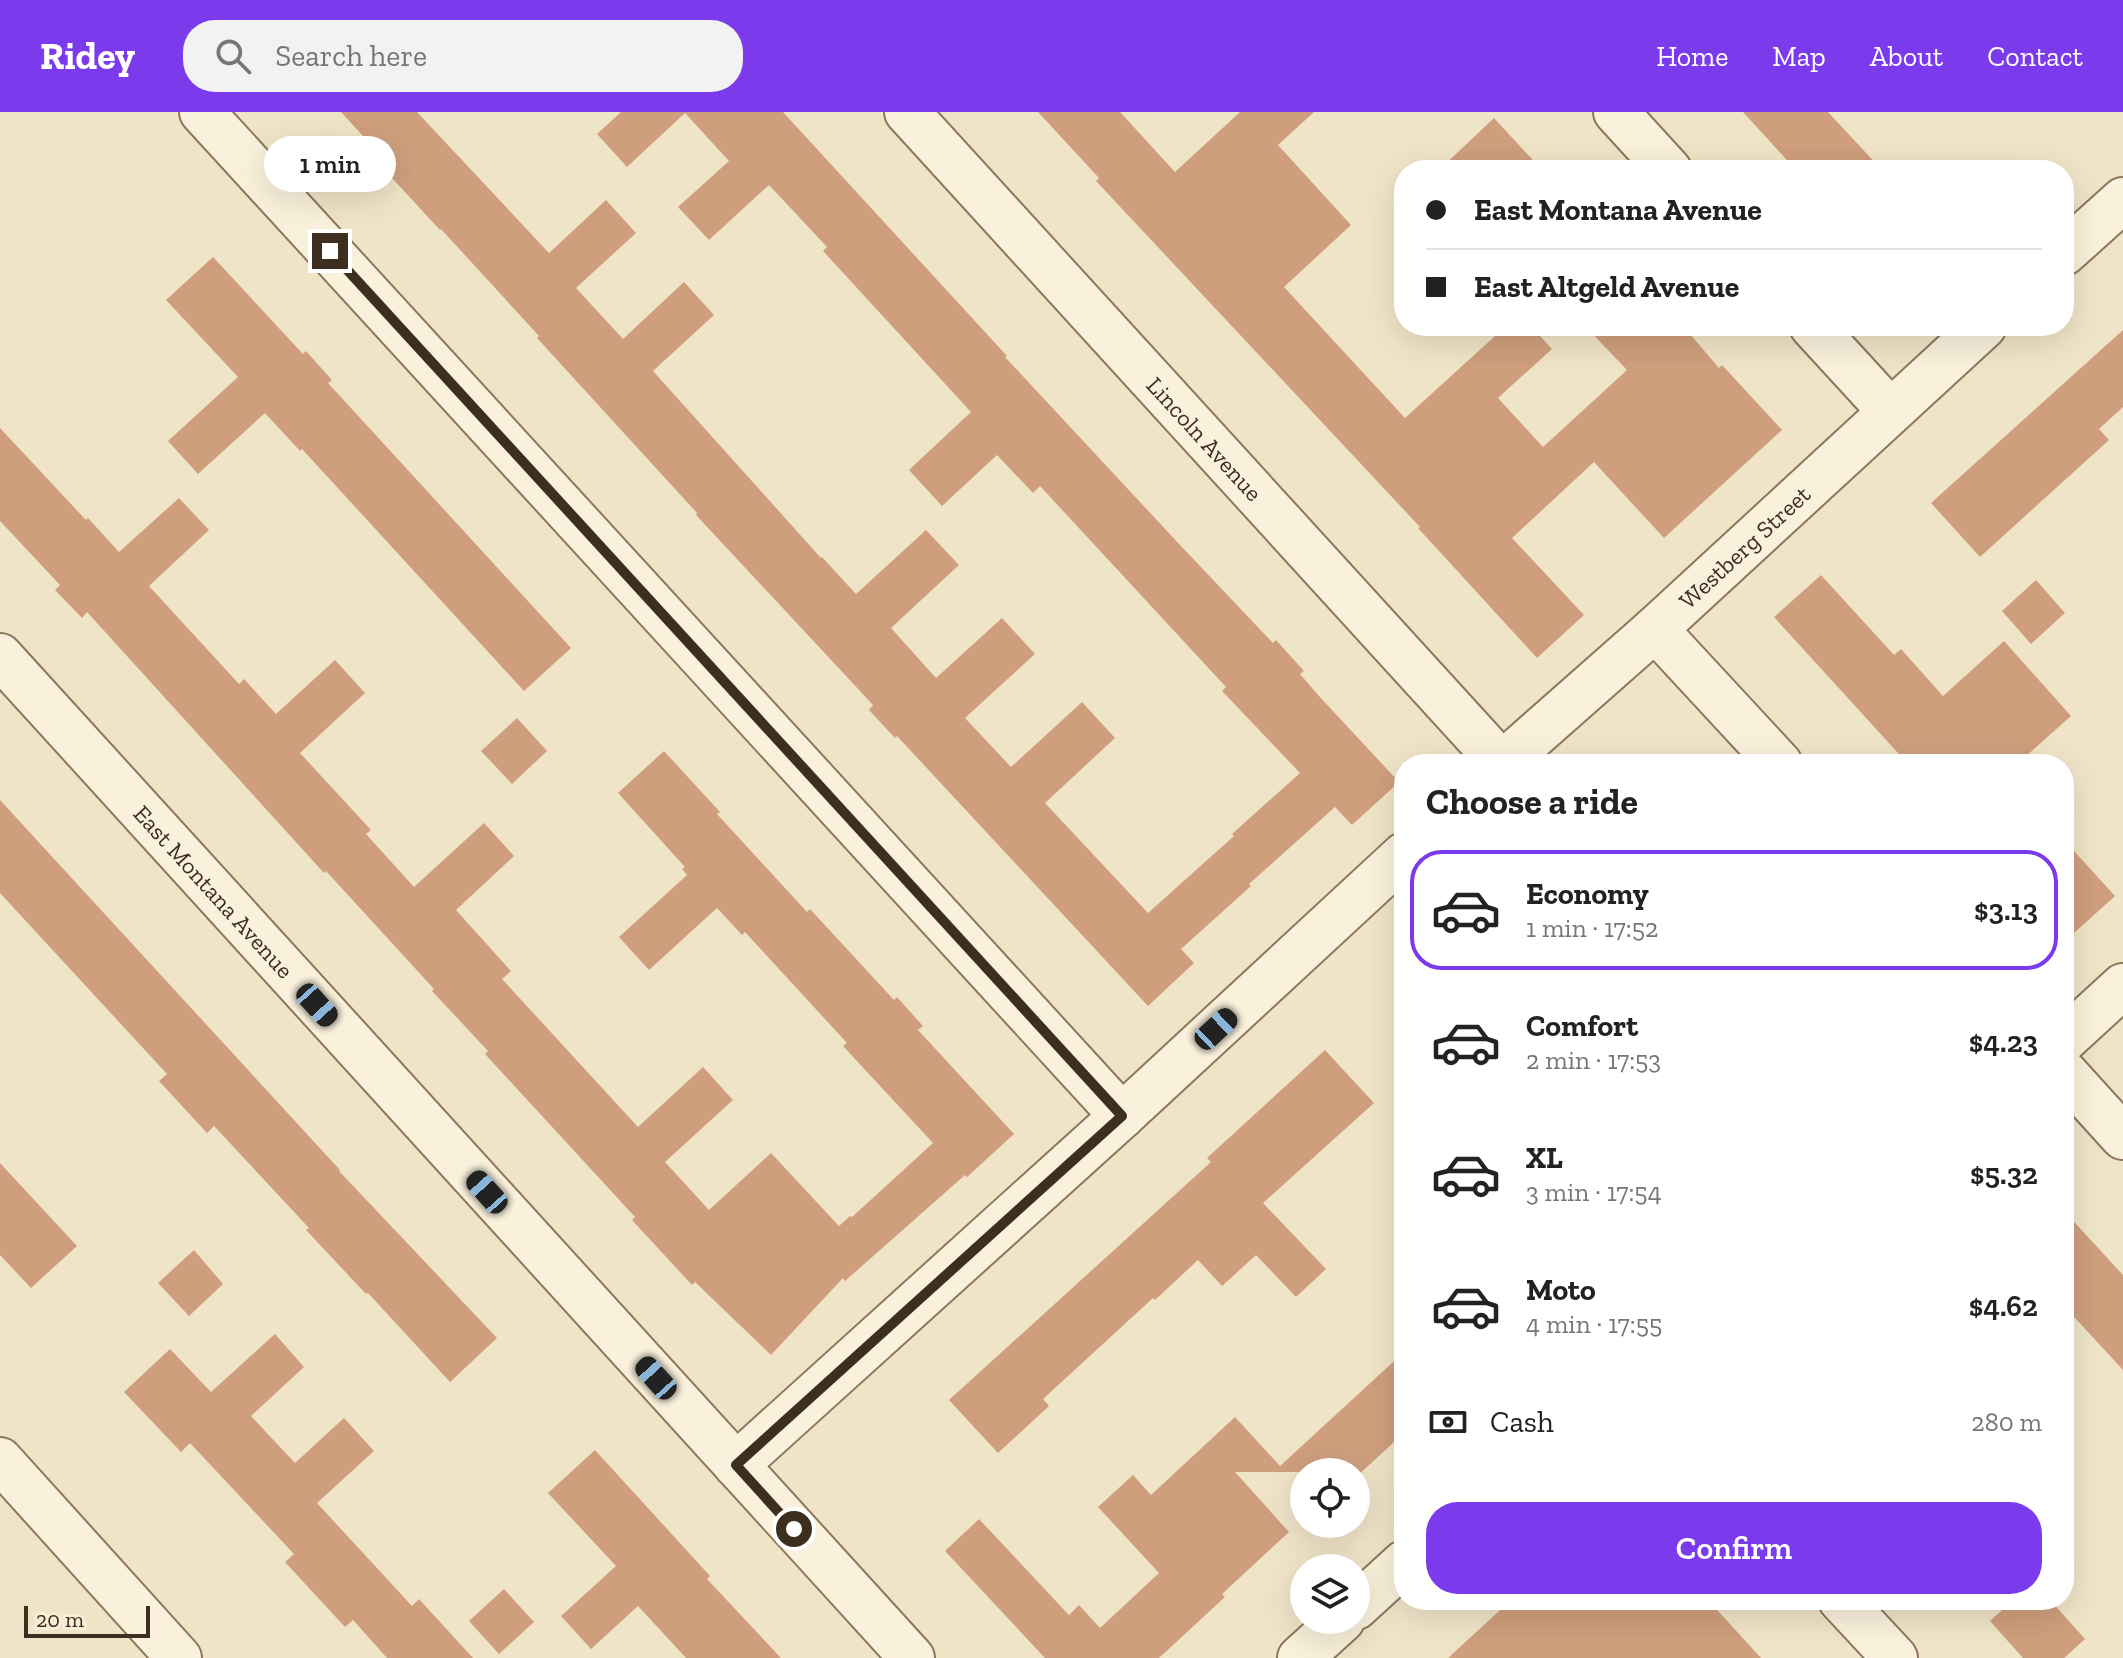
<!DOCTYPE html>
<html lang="en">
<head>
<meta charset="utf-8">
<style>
	:root { --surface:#fff; --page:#f2f2f2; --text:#222; --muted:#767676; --line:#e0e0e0; --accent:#7c3aed }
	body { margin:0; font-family:"Zilla Slab",serif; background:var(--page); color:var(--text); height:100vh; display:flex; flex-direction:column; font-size:30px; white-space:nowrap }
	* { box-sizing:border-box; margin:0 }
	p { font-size:26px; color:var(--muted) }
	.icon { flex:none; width:44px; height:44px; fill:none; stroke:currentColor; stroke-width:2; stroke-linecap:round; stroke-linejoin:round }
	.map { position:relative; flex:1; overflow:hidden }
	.panel { position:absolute; left:1394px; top:642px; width:680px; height:856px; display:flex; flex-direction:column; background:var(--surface); border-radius:32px; box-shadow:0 8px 32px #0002 }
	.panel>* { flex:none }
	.hud { position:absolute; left:1394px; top:48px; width:680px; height:176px; border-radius:32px; box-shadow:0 8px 32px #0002; display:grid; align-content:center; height:176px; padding:0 32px; background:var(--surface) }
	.buttons { position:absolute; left:1290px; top:1346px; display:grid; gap:16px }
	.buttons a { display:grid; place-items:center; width:80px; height:80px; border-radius:50%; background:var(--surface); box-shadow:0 8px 32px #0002; font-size:40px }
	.scale { position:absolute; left:24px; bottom:20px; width:126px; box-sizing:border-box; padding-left:8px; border:4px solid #3d2e20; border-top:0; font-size:22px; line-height:28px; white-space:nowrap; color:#3d2e20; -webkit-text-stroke:6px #f7eed8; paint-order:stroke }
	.end { position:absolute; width:36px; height:36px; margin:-18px; border:10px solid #3d2e20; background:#fff; box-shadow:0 0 0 4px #fff }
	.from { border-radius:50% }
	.bubble { position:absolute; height:56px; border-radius:28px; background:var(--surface); box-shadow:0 8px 32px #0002; font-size:26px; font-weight:600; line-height:56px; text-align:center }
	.car { position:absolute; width:24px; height:48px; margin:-24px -12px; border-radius:10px; box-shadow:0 0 6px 2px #0007; background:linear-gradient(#222 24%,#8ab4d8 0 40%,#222 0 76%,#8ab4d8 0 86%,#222 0) }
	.hud b { display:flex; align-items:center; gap:28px; height:76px; font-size:30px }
	.hud b+b { border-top:2px solid var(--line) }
	.hud i { width:20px; height:20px; background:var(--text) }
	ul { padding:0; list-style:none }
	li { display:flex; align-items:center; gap:24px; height:120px; margin:0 16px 12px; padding:0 16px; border:4px solid transparent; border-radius:32px }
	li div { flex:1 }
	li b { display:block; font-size:30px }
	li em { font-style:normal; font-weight:600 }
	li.selected { border-color:var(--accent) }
	li>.icon { width:72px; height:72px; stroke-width:1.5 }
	h2 { padding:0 32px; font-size:36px; line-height:96px }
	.pay { display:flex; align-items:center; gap:20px; height:88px; padding:0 32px; font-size:30px }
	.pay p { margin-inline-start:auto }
	.primary-button { display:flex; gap:16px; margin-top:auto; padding:16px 32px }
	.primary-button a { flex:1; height:92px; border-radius:32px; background:var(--accent); color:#fff; font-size:32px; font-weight:600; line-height:92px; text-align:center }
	header { display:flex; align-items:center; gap:48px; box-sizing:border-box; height:112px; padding:0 40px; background:var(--accent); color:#fff }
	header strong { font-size:38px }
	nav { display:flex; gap:44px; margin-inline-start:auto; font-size:28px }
	.search { width:560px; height:72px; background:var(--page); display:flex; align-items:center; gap:20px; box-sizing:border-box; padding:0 28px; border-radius:32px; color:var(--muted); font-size:30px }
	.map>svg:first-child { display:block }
</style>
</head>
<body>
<header>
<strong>Ridey</strong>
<div class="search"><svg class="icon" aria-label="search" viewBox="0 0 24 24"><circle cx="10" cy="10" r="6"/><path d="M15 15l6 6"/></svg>Search here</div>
<nav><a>Home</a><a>Map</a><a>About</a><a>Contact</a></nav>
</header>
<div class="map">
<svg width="2123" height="1546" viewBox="0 0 2123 1546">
	<rect width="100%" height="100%" fill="#f0e4c8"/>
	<path fill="#cf9f7d" d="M341 0H417L549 141 606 88 636 121 576 176 623 227 684 170 714 203 653 259 821 446 822 445 856 482 926 418 959 453 891 516 936 566 1002 506 1035 542 965 606 1011 655 1082 590 1115 626 1045 691 1148 801 1234 724 1232 722 1300 661 1222 579 1226 575 1040 374 1033 381 997 343 942 394 909 358 971 300 823 139 827 135 769 73 709 128 678 95 729 49 685 1 627 55 597 22 621 0H783L1007 244 1005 245 1181 434 1273 531 1276 528 1304 559 1300 562 1319 584 1399 670 1352 713 1335 695 1249 772 1251 774 1181 837 1194 851 1148 894 897 624 895 626 869 598 873 593 696 403 697 401 537 226 539 224 441 117 440 118 380 53 385 48Z
		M1038 0H1120L1175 60 1240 0H1314L1278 33 1351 113 1284 175 1405 306 1506 214H1531L1552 237 1498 286 1543 335 1627 258 1585 214H1683L1719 256 1722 253 1782 318 1664 426 1594 350 1512 426 1584 503 1537 546 1418 416 1420 415 1096 69 1099 66Z
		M1743 0H1828L1882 58H1796Z
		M1494 6 1542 58H1439Z
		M213 145 303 242 306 239 332 268 328 271 571 536 524 579 302 337 300 339 265 301 198 362 168 329 238 265 166 188Z
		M2123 218V295L2099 317 2109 328 1980 445 1931 391Z
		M0 316 86 408 88 406 119 440 179 386 209 418 149 474 239 572 244 567 276 602 335 548 365 581 300 641 371 718 366 722 414 775 484 711 514 744 456 798 511 859 502 867 638 1015 703 955 733 988 665 1050 709 1098 771 1041 839 1114 850 1104 852 1105 933 1031 843 934 847 931 745 820 742 823 717 796 649 858 619 825 687 763 682 757 685 755 618 681 664 639 720 700 717 702 807 800 810 797 894 888 897 885 923 914 918 918 1014 1022 967 1065 965 1063 845 1169 843 1166 771 1243 695 1170 692 1173 632 1108 635 1105 485 942 488 939 432 879 434 877 326 759 324 761 87 500 82 506 55 478 60 473 0 409Z
		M1821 463 1894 543 1901 537 1943 584 2004 529 2071 604 2017 652H1908L1774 505Z
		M2036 468 2065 501 2031 532 2002 499Z
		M517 606 547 639 512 672 481 639Z
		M0 688 340 1058 339 1059 497 1226 450 1270 368 1181 366 1182 306 1118 309 1116 214 1014 207 1021 159 969 167 962 0 781Z
		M2064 728 2115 784 2064 830Z
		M1325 938 1374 991 1263 1091 1326 1157 1296 1185 1256 1143 1222 1174 1198 1148 1155 1188 1153 1186 1043 1287 1049 1294 998 1341 949 1288 1211 1050 1207 1046Z
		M0 1051 77 1134 31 1176 0 1143Z
		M2064 1099 2123 1163V1258L2064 1194Z
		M194 1138 223 1172 189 1204 158 1171Z
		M275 1222 304 1255 251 1304 295 1351 344 1306 374 1339 317 1391 412 1494 419 1487 473 1546H387L353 1508 345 1515 285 1450 294 1442 190 1331 181 1340 124 1280 170 1237 211 1280Z
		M1404 1240V1321L1356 1365V1360H1235L1289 1420 1222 1482 1225 1485 1159 1546H1045L945 1439 979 1407 1069 1503 1079 1493 1100 1516 1159 1461 1098 1395 1133 1363 1151 1383 1235 1305 1280 1354Z
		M595 1338 710 1464 707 1467 781 1546H686L638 1494 591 1537 561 1504 616 1454 548 1381Z
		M504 1477 534 1510 499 1542 469 1509Z
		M1511 1488H1708L1761 1546H1448Z
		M2013 1488H2050L2085 1527 2064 1546H2023L1990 1509Z"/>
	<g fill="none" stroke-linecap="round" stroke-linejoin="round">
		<defs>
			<g id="minor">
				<path d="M202 0 1122 1004"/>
				<path id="s1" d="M907 0 1502 652 1655 517 1984 214"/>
				<path d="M1616 0 1669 58"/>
				<path d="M2064 141 2123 88"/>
				<path d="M1812 214 1890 299"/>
				<path d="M1655 517 1780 652"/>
				<path id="s2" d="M0 544 912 1546"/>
				<path d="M2064 928 2123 874"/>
				<path d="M2064 960 2123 1025"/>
				<path d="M0 1348 179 1546"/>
				<path d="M736 1353 1122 1004 1404 743"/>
				<path d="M1841 1488 1895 1546"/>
				<path d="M1356 1495 1404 1451"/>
				<path d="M1300 1546 1342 1508"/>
			</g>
		</defs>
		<use href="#minor" stroke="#8d765c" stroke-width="48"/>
		<use href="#minor" stroke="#faf1dc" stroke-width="44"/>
	</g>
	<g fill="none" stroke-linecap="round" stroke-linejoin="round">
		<path stroke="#3d2e20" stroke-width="10" d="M330 139 1122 1004 736 1353 794 1417"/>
	</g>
	<g text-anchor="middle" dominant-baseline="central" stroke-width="7" stroke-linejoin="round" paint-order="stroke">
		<g font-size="24" fill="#3d2e20" stroke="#f7eed8">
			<text stroke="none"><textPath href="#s1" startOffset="442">Lincoln Avenue</textPath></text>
			<text stroke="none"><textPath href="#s1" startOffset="1208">Westberg Street</textPath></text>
			<text stroke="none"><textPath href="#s2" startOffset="318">East Montana Avenue</textPath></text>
		</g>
	</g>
</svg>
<div class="buttons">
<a><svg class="icon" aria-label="locate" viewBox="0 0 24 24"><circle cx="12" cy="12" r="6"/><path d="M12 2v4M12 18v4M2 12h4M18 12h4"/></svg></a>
<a><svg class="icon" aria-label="layers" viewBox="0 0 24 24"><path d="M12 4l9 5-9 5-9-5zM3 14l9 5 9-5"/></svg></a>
</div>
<div class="scale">20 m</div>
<i class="end from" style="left:794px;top:1417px"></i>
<i class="end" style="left:330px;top:139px"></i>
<div class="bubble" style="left:264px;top:24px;width:132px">1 min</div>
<i class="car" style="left:317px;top:893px;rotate:138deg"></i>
<i class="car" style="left:1216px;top:917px;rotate:47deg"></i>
<i class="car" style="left:487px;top:1080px;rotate:318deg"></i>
<i class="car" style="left:656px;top:1266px;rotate:318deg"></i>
<div class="hud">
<b><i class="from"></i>East Montana Avenue</b>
<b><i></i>East Altgeld Avenue</b>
</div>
<section class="panel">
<h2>Choose a ride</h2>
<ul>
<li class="selected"><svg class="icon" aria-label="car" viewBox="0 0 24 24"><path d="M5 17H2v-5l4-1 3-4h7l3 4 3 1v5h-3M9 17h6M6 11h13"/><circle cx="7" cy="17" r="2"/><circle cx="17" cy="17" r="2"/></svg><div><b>Economy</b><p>1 min · 17:52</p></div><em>$3.13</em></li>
<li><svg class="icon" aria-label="car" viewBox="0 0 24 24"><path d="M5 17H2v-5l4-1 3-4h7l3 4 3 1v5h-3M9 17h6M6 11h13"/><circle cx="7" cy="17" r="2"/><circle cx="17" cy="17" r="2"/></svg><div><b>Comfort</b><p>2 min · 17:53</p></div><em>$4.23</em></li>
<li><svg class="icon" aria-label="car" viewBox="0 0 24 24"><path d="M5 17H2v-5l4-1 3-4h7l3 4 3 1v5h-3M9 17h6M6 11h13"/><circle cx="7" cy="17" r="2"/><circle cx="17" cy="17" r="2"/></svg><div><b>XL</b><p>3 min · 17:54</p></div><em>$5.32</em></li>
<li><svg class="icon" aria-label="car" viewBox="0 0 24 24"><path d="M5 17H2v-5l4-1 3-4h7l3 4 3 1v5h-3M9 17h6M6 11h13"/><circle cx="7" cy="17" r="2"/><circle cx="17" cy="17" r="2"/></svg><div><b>Moto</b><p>4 min · 17:55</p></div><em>$4.62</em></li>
</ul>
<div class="pay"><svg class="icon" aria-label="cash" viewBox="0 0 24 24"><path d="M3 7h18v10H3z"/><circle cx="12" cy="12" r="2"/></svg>Cash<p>280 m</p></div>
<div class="primary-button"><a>Confirm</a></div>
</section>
</div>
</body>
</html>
